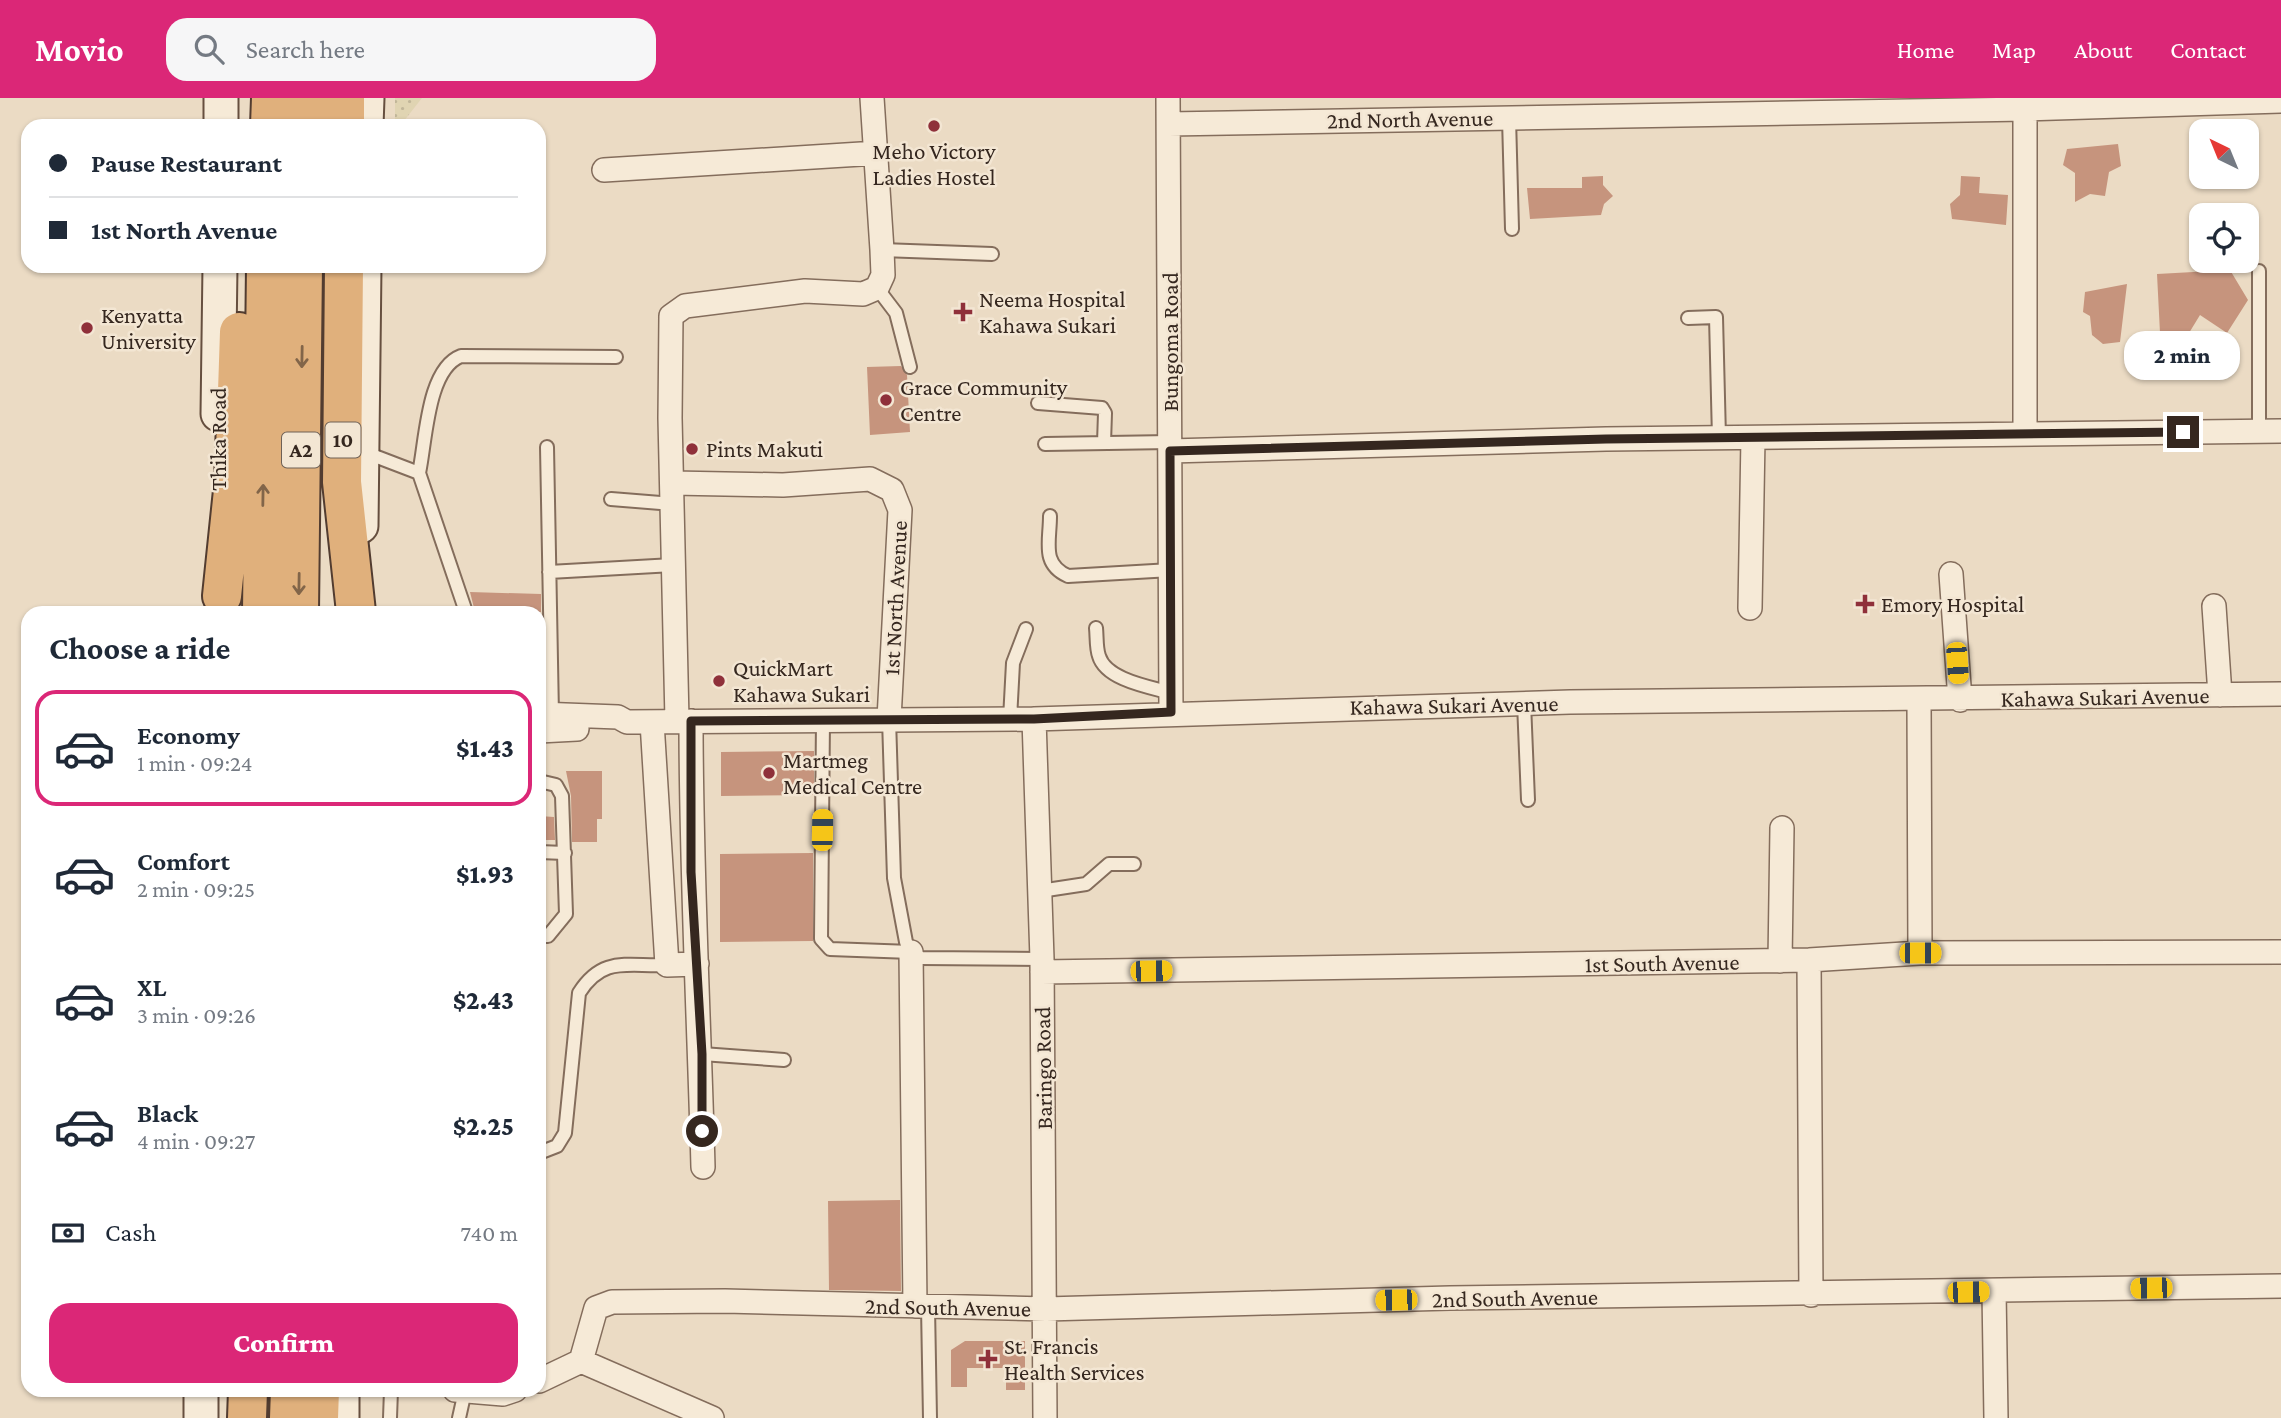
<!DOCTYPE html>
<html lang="en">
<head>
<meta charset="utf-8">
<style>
	:root { --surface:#fff; --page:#f6f6f7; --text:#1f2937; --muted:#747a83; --line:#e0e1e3; --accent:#db2777 }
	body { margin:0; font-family:"Crimson Pro",serif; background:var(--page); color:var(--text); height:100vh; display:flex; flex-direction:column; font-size:26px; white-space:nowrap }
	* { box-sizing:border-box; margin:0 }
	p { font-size:23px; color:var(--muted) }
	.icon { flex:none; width:38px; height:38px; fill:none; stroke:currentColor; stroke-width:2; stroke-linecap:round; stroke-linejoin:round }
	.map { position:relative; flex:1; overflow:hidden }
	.side { position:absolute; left:21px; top:508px; width:525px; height:791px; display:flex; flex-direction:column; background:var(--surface); border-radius:21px; box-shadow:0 2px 5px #0004 }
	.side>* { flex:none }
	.hud { position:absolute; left:21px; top:21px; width:525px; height:154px; border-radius:21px; box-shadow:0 2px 5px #0004; display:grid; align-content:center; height:154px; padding:0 28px; background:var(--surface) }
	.needle { width:46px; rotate:317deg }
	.buttons { position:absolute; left:2189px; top:21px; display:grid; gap:14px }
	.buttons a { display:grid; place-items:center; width:70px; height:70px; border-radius:14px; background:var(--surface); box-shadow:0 2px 5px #0004; font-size:35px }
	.end { position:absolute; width:32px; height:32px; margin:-16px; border:9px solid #35271f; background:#fff; box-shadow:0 0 0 4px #fff }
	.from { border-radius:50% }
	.bubble { position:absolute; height:49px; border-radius:21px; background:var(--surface); box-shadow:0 2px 5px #0004; font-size:23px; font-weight:800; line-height:49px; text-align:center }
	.car { position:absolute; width:21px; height:42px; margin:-21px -10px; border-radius:9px; box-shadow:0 0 5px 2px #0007; background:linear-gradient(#f5c518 24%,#345 0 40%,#f5c518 0 76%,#345 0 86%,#f5c518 0) }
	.hud b { display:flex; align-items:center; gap:24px; height:66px; font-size:26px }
	.hud b+b { border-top:2px solid var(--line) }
	.hud i { width:18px; height:18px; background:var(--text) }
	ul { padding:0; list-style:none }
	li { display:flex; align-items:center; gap:21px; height:116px; margin:0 14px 10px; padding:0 14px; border:4px solid transparent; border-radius:21px }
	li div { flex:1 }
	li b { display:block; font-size:26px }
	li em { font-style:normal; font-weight:800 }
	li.current { border-color:var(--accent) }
	li>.icon { width:63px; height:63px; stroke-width:1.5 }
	h2 { padding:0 28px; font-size:32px; line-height:84px }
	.pay { display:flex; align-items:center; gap:18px; height:77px; padding:0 28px; font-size:26px }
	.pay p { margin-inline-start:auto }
	.primary-button { display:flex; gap:14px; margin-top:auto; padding:14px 28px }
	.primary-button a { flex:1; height:80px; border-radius:21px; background:var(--accent); color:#fff; font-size:28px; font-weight:800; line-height:80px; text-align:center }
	header { display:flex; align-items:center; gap:42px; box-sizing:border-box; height:98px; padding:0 35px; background:var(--accent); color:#fff }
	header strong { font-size:33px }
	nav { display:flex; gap:38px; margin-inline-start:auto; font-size:24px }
	.search { width:490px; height:63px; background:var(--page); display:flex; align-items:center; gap:18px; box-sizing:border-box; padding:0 24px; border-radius:21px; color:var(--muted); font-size:26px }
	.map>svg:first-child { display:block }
</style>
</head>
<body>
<header>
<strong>Movio</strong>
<div class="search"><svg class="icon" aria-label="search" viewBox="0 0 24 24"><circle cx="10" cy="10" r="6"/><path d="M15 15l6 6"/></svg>Search here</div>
<nav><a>Home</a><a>Map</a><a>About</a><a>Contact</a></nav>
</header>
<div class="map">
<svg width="2281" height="1320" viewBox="0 0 2281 1320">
	<defs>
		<pattern id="farmland-dots" width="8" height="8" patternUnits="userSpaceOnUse" patternTransform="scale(1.75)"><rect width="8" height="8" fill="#e0d4b2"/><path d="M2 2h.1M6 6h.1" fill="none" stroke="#c1b699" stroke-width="1.8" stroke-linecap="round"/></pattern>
	</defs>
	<rect width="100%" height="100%" fill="#ebdbc4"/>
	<path fill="url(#farmland-dots)" d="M395 0H422L400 28H395Z"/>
	<path fill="#c6947d" d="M2118 46 2121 68 2109 74 2105 98 2090 96 2075 104V75L2063 67 2067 51Z
		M1603 78V87L1613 98 1604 106 1601 117 1530 121 1527 90H1582V79Z
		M1961 78 1980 79 1979 95 2008 97 2006 127 1952 121 1950 106 1960 97Z
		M2230 172 2248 202 2227 235 2200 217 2189 235H2160L2157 176Z
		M2127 186 2120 244 2103 246 2092 237 2090 218 2083 214 2085 194Z
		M901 268 907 277 910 334 870 337 867 269Z
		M470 494 541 496V514H475Z
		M814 653V697L721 698V654Z
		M566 673H602V721H597V744H572L571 698Z
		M539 718 554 719 555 742H539Z
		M813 755V843L720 844V756Z
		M900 1102 901 1193 829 1192 828 1103Z
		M965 1243H1025V1292H1006V1270H967V1289H951V1252Z"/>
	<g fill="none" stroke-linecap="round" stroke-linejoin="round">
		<defs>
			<path id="service" d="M1509 20 1512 131
				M882 152 992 156
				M2259 173V333
				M877 190 896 215 910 269
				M1688 220 1716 219 1719 340
				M1038 305 1102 310 1105 315 1104 345
				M1045 346 1170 344
				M547 349 552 617
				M364 354 419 375 466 514
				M419 375C426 343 427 271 461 258L616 259
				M611 401 673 406
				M1050 418C1050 444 1041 466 1068 478L1171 472
				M549 474 673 467
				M1096 530C1097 539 1096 550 1099 558 1106 582 1150 589 1171 595
				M1524 605 1528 702
				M889 621 894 780 906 844 911 854 921 860 1042 861
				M1010 621 1013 565 1026 531
				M823 622 821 841 830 851 911 854
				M539 683 556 687 562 698 566 816 548 838H539
				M539 754 565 755
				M1040 793 1086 786 1109 766H1134
				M702 956 784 962
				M539 1055 557 1048 565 1035 579 895C603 857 628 869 667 867
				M928 1209 930 1320
				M390 1320 391 1292
				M459 1320 465 1293"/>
			<path id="minor" d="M1168 0 1171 614
				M2025 11V336
				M1169 26 2025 11 2281 3
				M604 72 877 55
				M1170 353 1606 341 2281 333
				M673 385 783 387 870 381 892 392 900 412 889 621
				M1951 476 1960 602
				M2214 508 2220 597
				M1750 510 1753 340
				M1919 602 1920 855
				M539 616 618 619 627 624 1034 621 1570 604 2281 596
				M1034 621 1042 861 1045 1320
				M677 622 670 320 671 218 685 208 805 193 863 196 877 190 883 177 882 152 872 0
				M691 623C691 772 699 920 703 1069
				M652 624 667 867 697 866
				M539 633 577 631
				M911 854 915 1208
				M1809 862 1811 1197
				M1780 863 1782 730
				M1042 874 1809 862 1920 855 2281 854
				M1994 1193 1996 1320
				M581 1263 596 1210 612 1204 725 1203 1046 1211 1450 1200 2281 1188
				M539 1283 581 1263 712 1320
				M455 1292 503 1296 515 1292"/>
			<path id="secondary" d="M221 28V0
				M366 28 367 0
				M218 316 220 168
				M361 428 364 168
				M201 1320V1292
				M342 1320V1292"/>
			<path id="trunk" d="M270 28 271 0
				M307 28V0
				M345 28V0
				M344 168 342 384 356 514
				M222 498 234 383 239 234
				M262 514 266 168
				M299 514 303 168
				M247 1320 248 1292
				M289 1320 290 1292
				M319 1320 320 1292"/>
		</defs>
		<use href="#service" stroke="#846d5c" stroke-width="16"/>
		<use href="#minor" stroke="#846d5c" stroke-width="26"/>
		<use href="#secondary" stroke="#664f3f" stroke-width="37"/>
		<use href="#trunk" stroke="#523c30" stroke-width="42"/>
		<use href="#service" stroke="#f6ead7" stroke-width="12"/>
		<use href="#minor" stroke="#f6ead7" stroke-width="23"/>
		<use href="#secondary" stroke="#f6ead7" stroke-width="33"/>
		<use href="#trunk" stroke="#e0b07c" stroke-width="38"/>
	</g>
	<defs><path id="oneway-shaft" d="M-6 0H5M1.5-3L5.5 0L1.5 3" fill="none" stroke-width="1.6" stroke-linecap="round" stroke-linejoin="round" transform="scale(1.75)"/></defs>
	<g stroke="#826549">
		<use href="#oneway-shaft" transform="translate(302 259) rotate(91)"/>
		<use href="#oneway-shaft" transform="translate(263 397) rotate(-89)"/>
		<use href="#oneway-shaft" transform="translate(299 486) rotate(91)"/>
	</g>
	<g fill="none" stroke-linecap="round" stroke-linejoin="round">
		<path stroke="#35271f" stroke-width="9" d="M702 1033V956L691 774V623L1034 621 1171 614 1170 353 1606 341 2183 334"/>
	</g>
	<g fill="#8f303a" stroke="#f3e6d3" stroke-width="2.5">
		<circle cx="934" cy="28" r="7"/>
		<path d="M959.5 203.5h7v7h7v7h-7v7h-7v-7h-7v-7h7z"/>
		<circle cx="87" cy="230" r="7"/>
		<circle cx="886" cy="302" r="7"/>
		<circle cx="692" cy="351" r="7"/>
		<path d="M1861.5 495.5h7v7h7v7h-7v7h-7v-7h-7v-7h7z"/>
		<circle cx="719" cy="583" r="7"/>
		<circle cx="769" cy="675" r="7"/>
		<path d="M984.5 1250.5h7v7h7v7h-7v7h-7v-7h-7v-7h7z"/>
	</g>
	<g text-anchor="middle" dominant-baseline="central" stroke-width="5" stroke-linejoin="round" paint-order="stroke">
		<g fill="#f3e6d3" stroke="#6e6055" stroke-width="2">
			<rect x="325.5" y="324.5" width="35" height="35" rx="5"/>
			<rect x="282" y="334.5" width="38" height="35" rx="5"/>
		</g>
		<g font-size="21" font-weight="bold" fill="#35271f">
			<text x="343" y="342">10</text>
			<text x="301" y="352">A2</text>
		</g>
		<g font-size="23" fill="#35271f" stroke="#f3e6d3">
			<text transform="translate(1410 21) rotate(-1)">2nd North Avenue</text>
			<text transform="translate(1170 244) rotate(-90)">Bungoma Road</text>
			<text transform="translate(218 341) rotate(-90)">Thika Road</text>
			<text transform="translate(895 500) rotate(-87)">1st North Avenue</text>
			<text transform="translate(2105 599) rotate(-1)">Kahawa Sukari Avenue</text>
			<text transform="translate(1454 607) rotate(-1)">Kahawa Sukari Avenue</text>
			<text transform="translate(1662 865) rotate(-1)">1st South Avenue</text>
			<text transform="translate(1043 970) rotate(-91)">Baringo Road</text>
			<text transform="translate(1515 1200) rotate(-1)">2nd South Avenue</text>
			<text transform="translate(948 1209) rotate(1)">2nd South Avenue</text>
		</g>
		<g font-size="23" fill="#35271f" stroke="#f3e6d3" text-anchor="start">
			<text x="934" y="53" text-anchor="middle">Meho Victory<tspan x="934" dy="26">Ladies Hostel</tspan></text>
			<text x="979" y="201">Neema Hospital<tspan x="979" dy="26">Kahawa Sukari</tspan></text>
			<text x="101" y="217">Kenyatta<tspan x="101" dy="26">University</tspan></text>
			<text x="900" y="289">Grace Community<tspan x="900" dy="26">Centre</tspan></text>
			<text x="706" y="351">Pints Makuti</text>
			<text x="1881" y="506">Emory Hospital</text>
			<text x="733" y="570">QuickMart<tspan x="733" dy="26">Kahawa Sukari</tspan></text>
			<text x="783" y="662">Martmeg<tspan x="783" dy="26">Medical Centre</tspan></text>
			<text x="1004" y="1248">St. Francis<tspan x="1004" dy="26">Health Services</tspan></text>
		</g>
	</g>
</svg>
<div class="buttons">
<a><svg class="needle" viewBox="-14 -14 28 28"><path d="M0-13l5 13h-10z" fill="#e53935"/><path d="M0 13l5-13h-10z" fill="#747a83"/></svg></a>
<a><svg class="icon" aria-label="locate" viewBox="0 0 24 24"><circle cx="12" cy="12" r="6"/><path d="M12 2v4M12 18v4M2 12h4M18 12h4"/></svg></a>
</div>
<i class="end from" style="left:702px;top:1033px"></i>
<i class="end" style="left:2183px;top:334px"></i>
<div class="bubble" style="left:2124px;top:233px;width:116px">2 min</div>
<i class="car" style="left:1957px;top:565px;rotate:176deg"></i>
<i class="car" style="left:822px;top:732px;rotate:1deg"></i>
<i class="car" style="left:1920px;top:855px;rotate:90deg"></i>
<i class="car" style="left:1151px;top:873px;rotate:89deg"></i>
<i class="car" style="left:2151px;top:1190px;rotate:269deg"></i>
<i class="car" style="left:1968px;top:1194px;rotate:89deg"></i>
<i class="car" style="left:1396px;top:1202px;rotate:269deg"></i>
<div class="hud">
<b><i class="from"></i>Pause Restaurant</b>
<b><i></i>1st North Avenue</b>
</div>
<section class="side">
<h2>Choose a ride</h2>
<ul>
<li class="current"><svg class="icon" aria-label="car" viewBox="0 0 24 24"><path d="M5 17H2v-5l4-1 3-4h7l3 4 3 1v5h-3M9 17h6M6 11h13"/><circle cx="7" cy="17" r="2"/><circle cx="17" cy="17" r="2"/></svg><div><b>Economy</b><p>1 min · 09:24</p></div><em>$1.43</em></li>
<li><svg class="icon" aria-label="car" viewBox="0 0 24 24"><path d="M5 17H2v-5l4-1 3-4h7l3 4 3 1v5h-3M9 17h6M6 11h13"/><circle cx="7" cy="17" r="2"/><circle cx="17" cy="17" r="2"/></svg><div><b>Comfort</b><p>2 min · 09:25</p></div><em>$1.93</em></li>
<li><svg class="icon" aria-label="car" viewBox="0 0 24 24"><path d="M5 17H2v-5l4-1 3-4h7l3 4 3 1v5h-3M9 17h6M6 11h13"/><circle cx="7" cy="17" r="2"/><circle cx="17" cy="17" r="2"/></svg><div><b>XL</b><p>3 min · 09:26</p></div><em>$2.43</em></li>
<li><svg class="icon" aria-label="car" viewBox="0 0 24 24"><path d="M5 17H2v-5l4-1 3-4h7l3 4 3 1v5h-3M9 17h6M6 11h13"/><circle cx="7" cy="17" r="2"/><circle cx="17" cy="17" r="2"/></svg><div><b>Black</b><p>4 min · 09:27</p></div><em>$2.25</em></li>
</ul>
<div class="pay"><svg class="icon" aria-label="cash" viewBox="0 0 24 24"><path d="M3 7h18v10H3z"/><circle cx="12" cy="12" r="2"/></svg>Cash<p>740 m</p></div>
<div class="primary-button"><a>Confirm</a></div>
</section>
</div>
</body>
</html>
